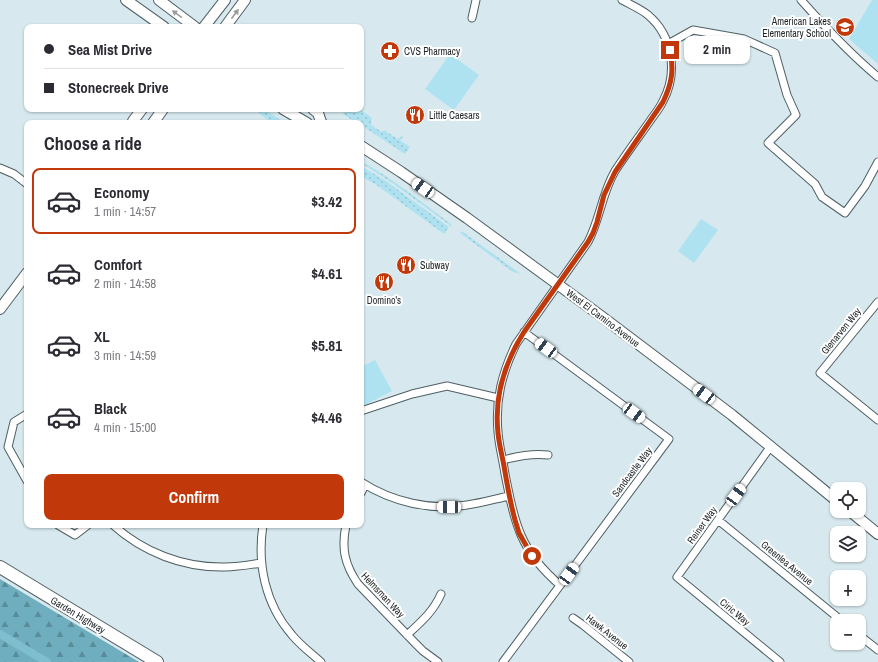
<!DOCTYPE html>
<html lang="en">
<head>
<meta charset="utf-8">
<style>
	:root { --surface:#fff; --page:#f7f7f7; --text:#2b2b33; --muted:#7c7c81; --line:#e1e1e2; --accent:#c1380a }
	body { margin:0; font-family:"Archivo Narrow",sans-serif; background:var(--page); color:var(--text); height:100vh; display:flex; flex-direction:column; font-size:15px; white-space:nowrap }
	* { box-sizing:border-box; margin:0 }
	p { font-size:13px; color:var(--muted) }
	.icon { flex:none; width:22px; height:22px; fill:none; stroke:currentColor; stroke-width:2; stroke-linecap:round; stroke-linejoin:round }
	.map { position:relative; flex:1; overflow:hidden }
	.sheet { position:absolute; left:24px; top:120px; width:340px; height:408px; display:flex; flex-direction:column; background:var(--surface); border-radius:8px; box-shadow:0 1px 3px #0004 }
	.sheet>* { flex:none }
	.hud { position:absolute; left:24px; top:24px; width:340px; height:88px; border-radius:8px; box-shadow:0 1px 3px #0004; display:grid; align-content:center; height:88px; padding:0 20px; background:var(--surface) }
	.controls { position:absolute; left:830px; top:482px; display:grid; gap:8px }
	.controls a { display:grid; place-items:center; width:36px; height:36px; border-radius:8px; background:var(--surface); box-shadow:0 1px 3px #0004; font-size:20px }
	.end { position:absolute; width:18px; height:18px; margin:-9px; border:5px solid #c1380a; background:#fff; box-shadow:0 0 0 2px #fff }
	.from { border-radius:50% }
	.bubble { position:absolute; height:28px; border-radius:8px; background:var(--surface); box-shadow:0 1px 3px #0004; font-size:13px; font-weight:700; line-height:28px; text-align:center }
	.car { position:absolute; width:12px; height:24px; margin:-12px -6px; border-radius:5px; box-shadow:0 0 3px 1px #0007; background:linear-gradient(#fff 24%,#345 0 40%,#fff 0 76%,#345 0 86%,#fff 0) }
	.hud b { display:flex; align-items:center; gap:14px; height:38px; font-size:15px }
	.hud b+b { border-top:1px solid var(--line) }
	.hud i { width:10px; height:10px; background:var(--text) }
	ul { padding:0; list-style:none }
	li { display:flex; align-items:center; gap:12px; height:66px; margin:0 8px 6px; padding:0 12px; border:2px solid transparent; border-radius:8px }
	li div { flex:1 }
	li b { display:block; font-size:15px }
	li em { font-style:normal; font-weight:700 }
	li.active { border-color:var(--accent) }
	li>.icon { width:36px; height:36px; stroke-width:1.5 }
	h2 { padding:0 20px; font-size:18px; line-height:48px }
	.cta { display:flex; gap:8px; margin-top:auto; padding:8px 20px }
	.cta a { flex:1; height:46px; border-radius:8px; background:var(--accent); color:#fff; font-size:16px; font-weight:700; line-height:46px; text-align:center }
	.map>svg:first-child { display:block }
</style>
</head>
<body>
<div class="map">
<svg width="878" height="662" viewBox="0 0 878 662">
	<defs>
		<pattern id="grass-dots" width="8" height="8" patternUnits="userSpaceOnUse"><rect width="8" height="8" fill="#afe2f0"/><path d="M2 2h.1M6 6h.1" fill="none" stroke="#96c2ce" stroke-width="1.8" stroke-linecap="round"/></pattern>
		<pattern id="forest-firs" width="22" height="20" patternUnits="userSpaceOnUse"><rect width="22" height="20" fill="#6eaebe"/><path d="M5 1l3.5 6h-7zM16 11l3.5 6h-7z" fill="#5a8d9a"/></pattern>
	</defs>
	<rect width="100%" height="100%" fill="#d7e9ee"/>
	<path fill="url(#grass-dots)" d="M257 109H264L285 123H272L256 111Z
		M345 109H349L354 112 357 109H360L372 118 371 121V125L382 132 384 130 398 139 401 136 403 137 400 140 410 147 405 154 361 125V123H357L343 114Z
		M361 161C393 179 422 202 451 224V226L391 182 361 163Z
		M361 166 386 181 449 227 444 234 378 186 361 176Z
		M462 231 467 235 521 274 513 272 460 233Z"/>
	<path fill="url(#forest-firs)" d="M0 579 139 662H0Z"/>
	<path fill="#afe2f0" d="M872 0H878V64L849 39Z
		M450 54 479 75 454 110 425 89Z
		M701 219 718 230 694 263 678 251Z
		M375 360 392 391 361 407V367Z"/>
	<g fill="none" stroke-linecap="round" stroke-linejoin="round">
		<path stroke="#7ebecf" stroke-width="8" d="M0 634 47 662"/>
		<defs>
			<path id="street" d="M801 0C825 27 850 54 878 77
				M472 18 476 0
				M668 44 693 30 744 39 775 53 787 95 796 115 768 143 815 184 822 197 845 213 865 186 878 162
				M0 168 14 174 27 184
				M878 302 820 373 878 420
				M361 411 412 394 447 386 498 398
				M27 414 14 422 8 447 27 481
				M771 446 677 577 780 662
				M503 460C518 456 532 453 548 455
				M361 482C392 502 431 511 467 505 482 503 495 499 509 496
				M361 493 365 485
				M718 520 842 621
				M58 525 75 535 88 525
				M113 525C143 552 183 568 225 567 237 567 249 565 261 563
				M263 525C257 564 265 604 292 635 300 645 311 653 321 662
				M346 525C341 549 345 565 358 584L415 643 423 651 438 662
				M560 585C520 551 515 524 505 474 503 460 499 446 498 432 495 400 502 373 516 344L588 242C600 219 602 193 615 171 626 154 638 138 650 121 654 115 660 108 663 101 678 73 673 36 648 15 641 9 631 5 622 0
				M573 618 583 625 629 662
				M407 635C421 622 433 612 441 594
				M859 635 878 650
				M503 662 669 439 524 332"/>
			<path id="secondary" d="M126 0 164 27
				M159 0 195 27
				M204 27 225 0
				M225 27 245 0
				M283 109 307 123
				M313 109 318 113 321 122 322 123
				M133 123V121L142 109
				M153 123 163 109
				M361 146 401 172 467 218 601 316 732 415 837 501
				M0 309 27 273
				M850 511 878 534"/>
			<path id="primary" d="M0 567 157 662"/>
		</defs>
		<use href="#street" stroke="#4f5f63" stroke-width="9"/>
		<use href="#secondary" stroke="#4f5f63" stroke-width="12"/>
		<use href="#primary" stroke="#4f5f63" stroke-width="14"/>
		<use href="#street" stroke="#fff" stroke-width="7"/>
		<use href="#secondary" stroke="#fff" stroke-width="10"/>
		<use href="#primary" stroke="#fff" stroke-width="12"/>
	</g>
	<defs><path id="oneway-solid" d="M-6-.8H1V-3.2L6.5 0L1 3.2V.8H-6Z"/></defs>
	<g fill="#9a9c9d">
		<use href="#oneway-solid" transform="translate(177 14) rotate(-144)"/>
		<use href="#oneway-solid" transform="translate(235 14) rotate(-53)"/>
	</g>
	<g fill="none" stroke-linecap="round" stroke-linejoin="round">
		<path stroke="#c1380a" stroke-width="5" d="M532 556 519 533 515 520C510 502 507 484 504 466 502 455 499 444 498 433 494 397 505 362 524 332L588 242 593 233 597 222 604 195 615 172 663 102C672 83 674 70 670 50"/>
	</g>
	<defs>
		<symbol id="school-disc" viewBox="-11 -11 22 22"><circle r="9.5" fill="#c1380a" stroke="#fff"/><path d="M0-5L7-2L0 1L-7-2ZM-4 1L0 2.5L4 1V4Q0 6-4 4Z" fill="#fff"/></symbol>
		<symbol id="pharmacy-disc" viewBox="-11 -11 22 22"><circle r="9.5" fill="#c1380a" stroke="#fff"/><path d="M-2-6h4v4h4v4h-4v4h-4v-4h-4v-4h4Z" fill="#fff"/></symbol>
		<symbol id="restaurant-disc" viewBox="-11 -11 22 22"><circle r="9.5" fill="#c1380a" stroke="#fff"/><path d="M-5-6h1v4h1v-4h1v4h1v-4h1v5L-1.5 .5V6h-2V.5L-5-1ZM5-6V6H3V1.5H1.5Q1.5-4 5-6Z" fill="#fff"/></symbol>
	</defs>
	<g fill-rule="evenodd">
		<use href="#school-disc" x="834" y="16" width="22" height="22"/>
		<use href="#pharmacy-disc" x="379" y="40" width="22" height="22"/>
		<use href="#restaurant-disc" x="404" y="104" width="22" height="22"/>
		<use href="#restaurant-disc" x="395" y="254" width="22" height="22"/>
		<use href="#restaurant-disc" x="373" y="271" width="22" height="22"/>
	</g>
	<g text-anchor="middle" dominant-baseline="central" stroke-width="4" stroke-linejoin="round" paint-order="stroke">
		<g font-size="10" fill="#1e2426" stroke="#fff" text-anchor="start">
			<text x="831" y="21" text-anchor="end">American Lakes<tspan x="831" dy="12">Elementary School</tspan></text>
			<text x="404" y="51">CVS Pharmacy</text>
			<text x="429" y="115">Little Caesars</text>
			<text x="420" y="265">Subway</text>
			<text x="384" y="300" text-anchor="middle">Domino's</text>
		</g>
		<g font-size="10" fill="#1e2426" stroke="#fff">
			<text transform="translate(603 318) rotate(37)">West El Camino Avenue</text>
			<text transform="translate(841 331) rotate(-51)">Glenarven Way</text>
			<text transform="translate(632 472) rotate(-53)">Sandcastle Way</text>
			<text transform="translate(702 525) rotate(-54)">Reiner Way</text>
			<text transform="translate(787 563) rotate(39)">Greenlea Avenue</text>
			<text transform="translate(383 595) rotate(47)">Helmsman Way</text>
			<text transform="translate(735 612) rotate(40)">Ciric Way</text>
			<text transform="translate(78 615) rotate(31)">Garden Highway</text>
			<text transform="translate(607 632) rotate(38)">Hawk Avenue</text>
		</g>
	</g>
</svg>
<div class="controls">
<a><svg class="icon" aria-label="locate" viewBox="0 0 24 24"><circle cx="12" cy="12" r="6"/><path d="M12 2v4M12 18v4M2 12h4M18 12h4"/></svg></a>
<a><svg class="icon" aria-label="layers" viewBox="0 0 24 24"><path d="M12 4l9 5-9 5-9-5zM3 14l9 5 9-5"/></svg></a>
<a>+</a>
<a>−</a>
</div>
<i class="end from" style="left:532px;top:556px"></i>
<i class="end" style="left:670px;top:50px"></i>
<div class="bubble" style="left:684px;top:36px;width:66px">2 min</div>
<i class="car" style="left:423px;top:188px;rotate:305deg"></i>
<i class="car" style="left:546px;top:348px;rotate:306deg"></i>
<i class="car" style="left:704px;top:394px;rotate:307deg"></i>
<i class="car" style="left:634px;top:413px;rotate:126deg"></i>
<i class="car" style="left:736px;top:495px;rotate:36deg"></i>
<i class="car" style="left:449px;top:507px;rotate:271deg"></i>
<i class="car" style="left:569px;top:574px;rotate:36deg"></i>
<div class="hud">
<b><i class="from"></i>Sea Mist Drive</b>
<b><i></i>Stonecreek Drive</b>
</div>
<section class="sheet">
<h2>Choose a ride</h2>
<ul>
<li class="active"><svg class="icon" aria-label="car" viewBox="0 0 24 24"><path d="M5 17H2v-5l4-1 3-4h7l3 4 3 1v5h-3M9 17h6M6 11h13"/><circle cx="7" cy="17" r="2"/><circle cx="17" cy="17" r="2"/></svg><div><b>Economy</b><p>1 min · 14:57</p></div><em>$3.42</em></li>
<li><svg class="icon" aria-label="car" viewBox="0 0 24 24"><path d="M5 17H2v-5l4-1 3-4h7l3 4 3 1v5h-3M9 17h6M6 11h13"/><circle cx="7" cy="17" r="2"/><circle cx="17" cy="17" r="2"/></svg><div><b>Comfort</b><p>2 min · 14:58</p></div><em>$4.61</em></li>
<li><svg class="icon" aria-label="car" viewBox="0 0 24 24"><path d="M5 17H2v-5l4-1 3-4h7l3 4 3 1v5h-3M9 17h6M6 11h13"/><circle cx="7" cy="17" r="2"/><circle cx="17" cy="17" r="2"/></svg><div><b>XL</b><p>3 min · 14:59</p></div><em>$5.81</em></li>
<li><svg class="icon" aria-label="car" viewBox="0 0 24 24"><path d="M5 17H2v-5l4-1 3-4h7l3 4 3 1v5h-3M9 17h6M6 11h13"/><circle cx="7" cy="17" r="2"/><circle cx="17" cy="17" r="2"/></svg><div><b>Black</b><p>4 min · 15:00</p></div><em>$4.46</em></li>
</ul>
<div class="cta"><a>Confirm</a></div>
</section>
</div>
</body>
</html>
